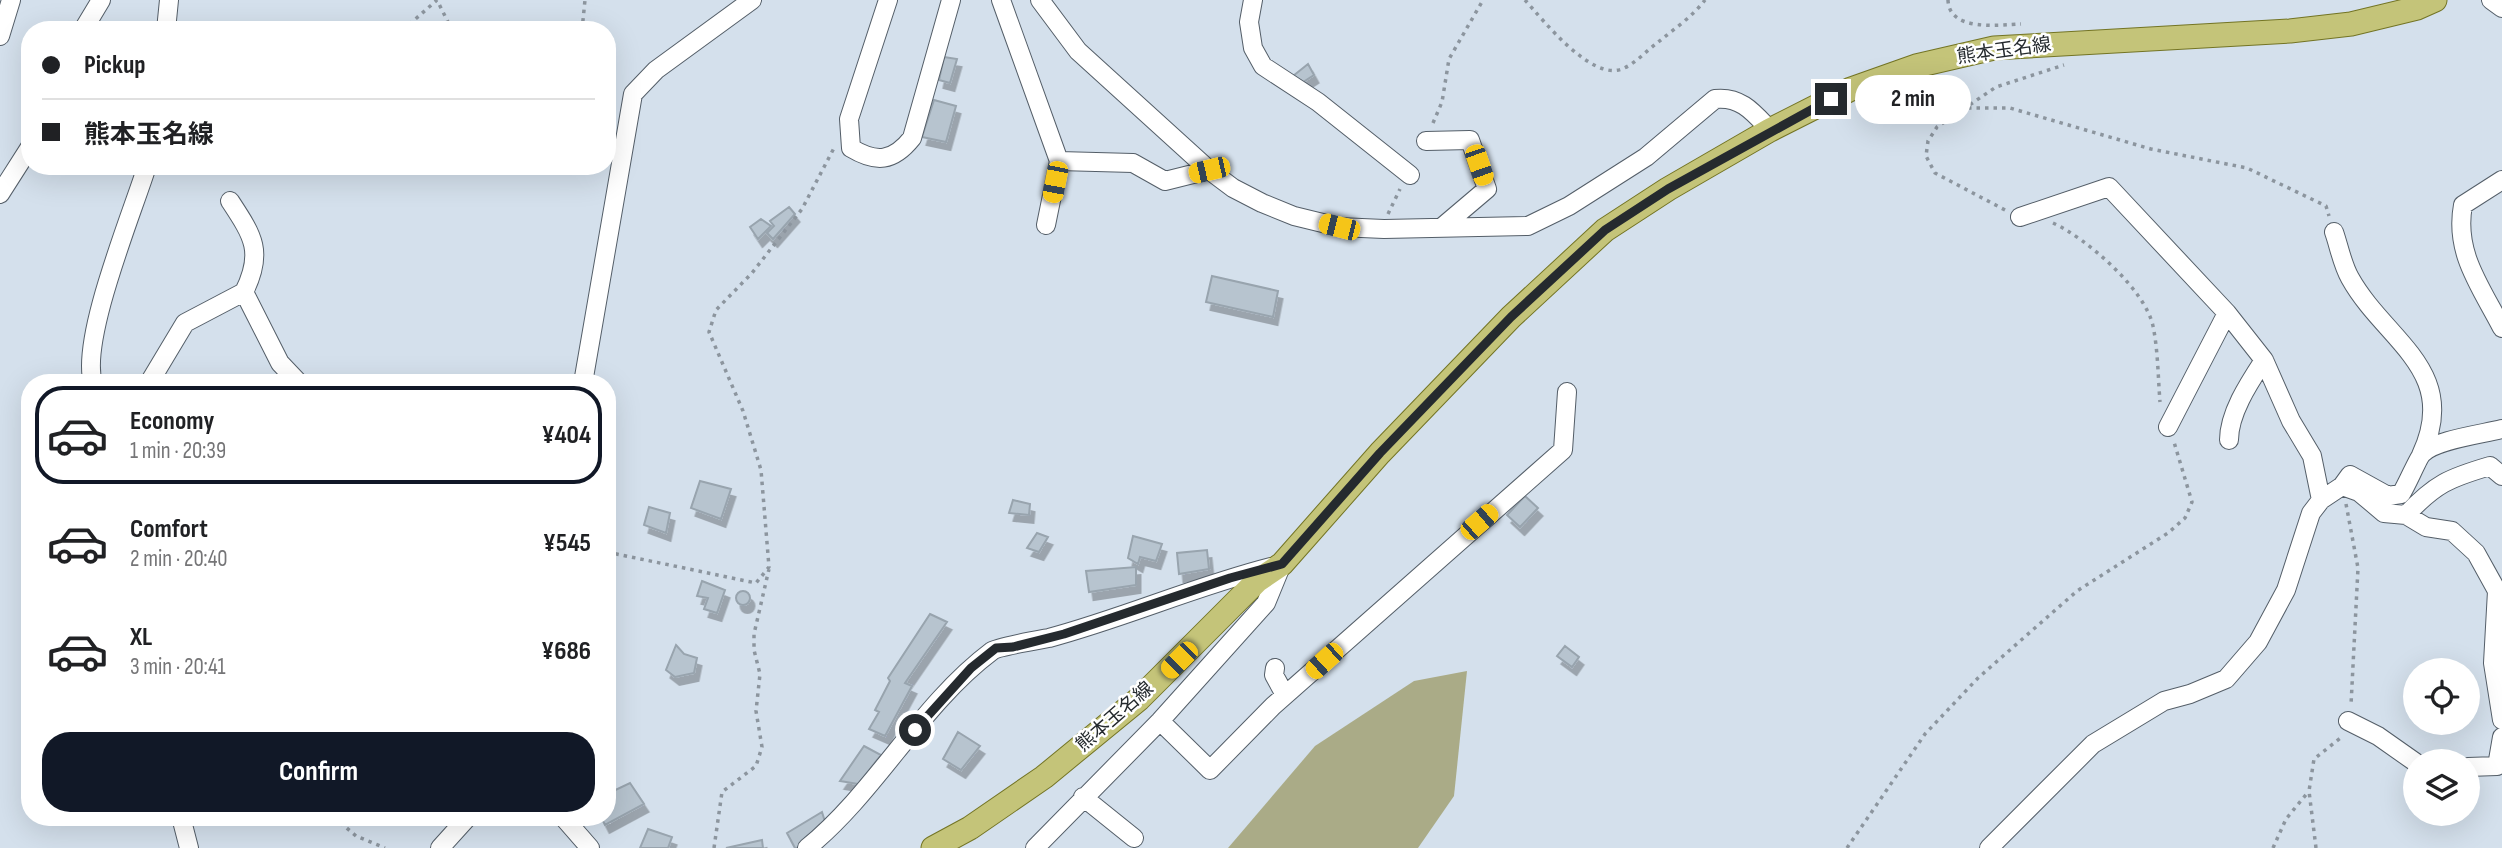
<!DOCTYPE html>
<html lang="en">
<head>
<meta charset="utf-8">
<style>
	:root { --surface:#fff; --page:#f2f2f2; --text:#202124; --muted:#757577; --line:#e0e0e0; --accent:#111827 }
	body { margin:0; font-family:"Sofia Sans Condensed","Noto Sans JP",sans-serif; background:var(--page); color:var(--text); height:100vh; display:flex; flex-direction:column; font-size:26px; white-space:nowrap }
	* { box-sizing:border-box; margin:0 }
	p { font-size:23px; color:var(--muted) }
	.icon { flex:none; width:38px; height:38px; fill:none; stroke:currentColor; stroke-width:2; stroke-linecap:round; stroke-linejoin:round }
	.map { position:relative; flex:1; overflow:hidden }
	.drawer { position:absolute; left:21px; top:374px; width:595px; height:452px; display:flex; flex-direction:column; background:var(--surface); border-radius:28px; box-shadow:0 7px 28px #0002 }
	.drawer>* { flex:none }
	.guide { position:absolute; left:21px; top:21px; width:595px; height:154px; border-radius:28px; box-shadow:0 7px 28px #0002; display:grid; align-content:center; height:154px; padding:0 21px; background:var(--surface) }
	.tools { position:absolute; left:2403px; top:658px; display:grid; gap:14px }
	.tools a { display:grid; place-items:center; width:77px; height:77px; border-radius:50%; background:var(--surface); box-shadow:0 7px 28px #0002; font-size:35px }
	.end { position:absolute; width:32px; height:32px; margin:-16px; border:9px solid #252a2e; background:#fff; box-shadow:0 0 0 4px #fff }
	.from { border-radius:50% }
	.bubble { position:absolute; height:49px; border-radius:24px; background:var(--surface); box-shadow:0 7px 28px #0002; font-size:23px; font-weight:700; line-height:49px; text-align:center }
	.car { position:absolute; width:21px; height:42px; margin:-21px -10px; border-radius:9px; box-shadow:0 0 5px 2px #0007; background:linear-gradient(#f5c518 24%,#345 0 40%,#f5c518 0 76%,#345 0 86%,#f5c518 0) }
	.guide b { display:flex; align-items:center; gap:24px; height:66px; font-size:26px }
	.guide b+b { border-top:2px solid var(--line) }
	.guide i { width:18px; height:18px; background:var(--text) }
	ul { padding:12px 0 0; list-style:none }
	li { display:flex; align-items:center; gap:21px; height:98px; margin:0 14px 10px; padding:0 7px; border:4px solid transparent; border-radius:28px }
	li div { flex:1 }
	li b { display:block; font-size:26px }
	li em { font-style:normal; font-weight:700 }
	li.selected { border-color:var(--accent) }
	li>.icon { width:63px; height:63px; stroke-width:1.5 }
	.primary-button { display:flex; gap:14px; margin-top:auto; padding:14px 21px }
	.primary-button a { flex:1; height:80px; border-radius:28px; background:var(--accent); color:#fff; font-size:28px; font-weight:700; line-height:80px; text-align:center }
	.map>svg:first-child { display:block }
</style>
</head>
<body>
<div class="map">
<svg width="2502" height="848" viewBox="0 0 2502 848">
	<defs>
		<filter id="shadow"><feDropShadow dx="4.5" dy="8" stdDeviation="0" flood-color="#0004"/></filter>
	</defs>
	<rect width="100%" height="100%" fill="#d4e0ec"/>
	<path fill="#aaab87" d="M1467 671 1454 796 1418 848H1228L1315 746 1414 681Z"/>
	<path fill="#b7c4cf" stroke="#98a4ae" stroke-width="2" filter="url(#shadow)" d="M944 57 957 59 950 83 939 80Z
		M1308 64 1314 75 1297 86 1293 76Z
		M934 100 956 106 946 142 922 137Z
		M789 207 795 214 773 239 767 233 774 226 770 221Z
		M761 219 771 226 758 239 750 227Z
		M1212 276 1278 291 1273 317 1206 302Z
		M700 481 731 489 721 519 691 508Z
		M1525 496 1538 508 1520 527 1507 515Z
		M1013 500 1030 504 1029 515 1009 513Z
		M649 507 670 513 666 533 644 525Z
		M1037 533 1048 537 1039 552 1027 548Z
		M1133 536 1162 544 1156 561 1140 557 1138 564 1128 558Z
		M1207 550 1209 569 1179 574 1177 553Z
		M1136 567V585L1089 592 1086 571Z
		M702 581 725 590 717 613 704 609 708 598 697 596Z
		M736 598a7 7 0 1 1 14 0a7 7 0 1 1-14 0Z
		M930 614 947 622 905 683 912 686 885 736 869 729 879 712 875 710 890 681 888 678Z
		M676 645 684 654 697 658 694 673 675 677 666 670Z
		M1565 646 1579 657 1572 667 1557 656Z
		M958 732 980 746 961 770 943 759Z
		M864 746 881 755 858 784 840 781Z
		M630 783 644 804 605 825 601 817H607V794Z
		M822 812 826 825 799 848H795L787 833Z
		M648 829 672 837 668 848H640Z
		M762 840 763 848H726Z"/>
	<g fill="none" stroke-linecap="round" stroke-linejoin="round">
		<defs>
			<path id="minor" d="M888 0 849 119 851 148C876 163 893 162 912 138L951 0
				M1001 0 1059 161 1046 225
				M1040 0 1078 51 1209 170 1233 188 1262 203 1294 216 1339 227 1384 229 1528 226 1569 206 1646 157 1715 99C1741 96 1754 113 1770 130
				M1253 0 1249 22 1253 48 1263 66 1318 102 1410 175
				M2491 0 2502 8
				M83 30 101 0
				M166 30 169 0
				M0 36 11 0
				M1426 141 1470 140 1487 189 1441 228
				M1059 161 1133 163 1165 181 1209 170
				M2502 180 2463 205C2454 253 2481 287 2502 328
				M0 194 30 147
				M230 201C253 236 264 252 244 292
				M2020 217 2109 187 2227 313
				M2334 232C2339 246 2342 264 2350 278 2385 341 2461 370 2421 455
				M93 383C80 339 132 214 147 166
				M149 383 185 323 244 292 280 363 299 383
				M583 383 633 94 656 70 752 0
				M2168 427 2227 313 2264 360
				M2229 440C2229 413 2249 383 2264 360L2291 421 2312 456 2321 500 2342 486 2350 475 2388 496 2401 494C2407 485 2418 458 2422 454 2434 440 2483 434 2502 429
				M2345 487 2359 492 2384 513 2406 515C2435 484 2449 478 2490 466L2502 476
				M2406 515 2426 527 2452 531 2476 553 2497 591 2493 663 2502 720
				M1275 668 1274 675 1285 695
				M1160 721 1210 770 1273 706 1563 450 1567 392
				M2348 721 2378 736 2415 762
				M2468 767 2497 766 2502 737
				M1083 797 1134 838
				M181 817 189 848
				M563 817 590 848
				M440 848 468 817
				M807 848C877 791 920 705 992 651 997 647 1038 640 1049 638 1124 618 1196 586 1271 567
				M1035 848 1160 721 1266 603 1282 564
				M1989 848 2093 744 2164 701 2190 694 2226 679 2258 642 2286 590 2311 513 2321 500"/>
			<path id="major" d="M933 848 970 828 1044 777 1139 699 1257 581 1282 564 1380 453 1511 317 1605 230 1668 189 1770 130 1851 89 1916 66 1994 48 2290 31 2351 24 2417 8 2435 0"/>
		</defs>
		<use href="#minor" stroke="#545e68" stroke-width="20"/>
		<use href="#major" stroke="#737424" stroke-width="25"/>
		<path stroke="#8c959e" stroke-width="3.5" stroke-dasharray="3.5 5" stroke-linecap="butt" d="M1525 0C1543 20 1591 81 1622 69 1635 64 1646 51 1657 43 1673 30 1693 16 1705 0
			M1948 0C1949 32 1999 25 2021 24
			M403 30 437 0 452 30
			M582 30 585 0
			M1968 108H2010L2151 149 2247 168 2326 206 2329 216
			M1433 123 1442 102 1449 59 1483 0
			M2005 210 1935 173 1926 156 1928 141 1937 127 1996 87 2064 65
			M1388 214 1400 189
			M2053 223C2086 238 2145 289 2153 326 2158 350 2158 377 2160 402
			M2346 504 2358 568 2351 705
			M607 552 756 583 769 567 761 470 743 411 709 332 716 310 752 273 802 209 834 148
			M334 817 356 836 385 848
			M714 848 722 792 756 766 762 747 756 711 760 674 754 650V634L769 569
			M1847 848 1925 734 1978 678 2077 591 2168 533 2185 518 2192 502 2174 442
			M2273 848 2286 819 2309 791
			M2316 848 2309 791 2314 759 2343 736"/>
		<use href="#minor" stroke="#fff" stroke-width="18"/>
		<use href="#major" stroke="#c4c479" stroke-width="23"/>
	</g>
	<g fill="none" stroke-linecap="round" stroke-linejoin="round">
		<path stroke="#252a2e" stroke-width="9" d="M915 730 971 668 996 648 1013 647 1064 634 1230 578 1282 564 1380 453 1511 317 1605 230 1668 189 1831 99"/>
	</g>
	<g text-anchor="middle" dominant-baseline="central" stroke-width="5" stroke-linejoin="round" paint-order="stroke">
		<g font-size="19" fill="#252a2e" stroke="#fff">
			<text transform="translate(2004 51) rotate(-8)">熊本玉名線</text>
			<text transform="translate(1115 717) rotate(-41)">熊本玉名線</text>
		</g>
	</g>
</svg>
<div class="tools">
<a><svg class="icon" aria-label="locate" viewBox="0 0 24 24"><circle cx="12" cy="12" r="6"/><path d="M12 2v4M12 18v4M2 12h4M18 12h4"/></svg></a>
<a><svg class="icon" aria-label="layers" viewBox="0 0 24 24"><path d="M12 4l9 5-9 5-9-5zM3 14l9 5 9-5"/></svg></a>
</div>
<i class="end from" style="left:915px;top:730px"></i>
<i class="end" style="left:1831px;top:99px"></i>
<div class="bubble" style="left:1855px;top:75px;width:116px">2 min</div>
<i class="car" style="left:1479px;top:165px;rotate:161deg"></i>
<i class="car" style="left:1209px;top:170px;rotate:257deg"></i>
<i class="car" style="left:1055px;top:182px;rotate:191deg"></i>
<i class="car" style="left:1339px;top:227px;rotate:284deg"></i>
<i class="car" style="left:1479px;top:522px;rotate:49deg"></i>
<i class="car" style="left:1179px;top:660px;rotate:225deg"></i>
<i class="car" style="left:1324px;top:661px;rotate:228deg"></i>
<div class="guide">
<b><i class="from"></i>Pickup</b>
<b><i></i>熊本玉名線</b>
</div>
<section class="drawer">
<ul>
<li class="selected"><svg class="icon" aria-label="car" viewBox="0 0 24 24"><path d="M5 17H2v-5l4-1 3-4h7l3 4 3 1v5h-3M9 17h6M6 11h13"/><circle cx="7" cy="17" r="2"/><circle cx="17" cy="17" r="2"/></svg><div><b>Economy</b><p>1 min · 20:39</p></div><em>¥404</em></li>
<li><svg class="icon" aria-label="car" viewBox="0 0 24 24"><path d="M5 17H2v-5l4-1 3-4h7l3 4 3 1v5h-3M9 17h6M6 11h13"/><circle cx="7" cy="17" r="2"/><circle cx="17" cy="17" r="2"/></svg><div><b>Comfort</b><p>2 min · 20:40</p></div><em>¥545</em></li>
<li><svg class="icon" aria-label="car" viewBox="0 0 24 24"><path d="M5 17H2v-5l4-1 3-4h7l3 4 3 1v5h-3M9 17h6M6 11h13"/><circle cx="7" cy="17" r="2"/><circle cx="17" cy="17" r="2"/></svg><div><b>XL</b><p>3 min · 20:41</p></div><em>¥686</em></li>
</ul>
<div class="primary-button"><a>Confirm</a></div>
</section>
</div>
</body>
</html>
